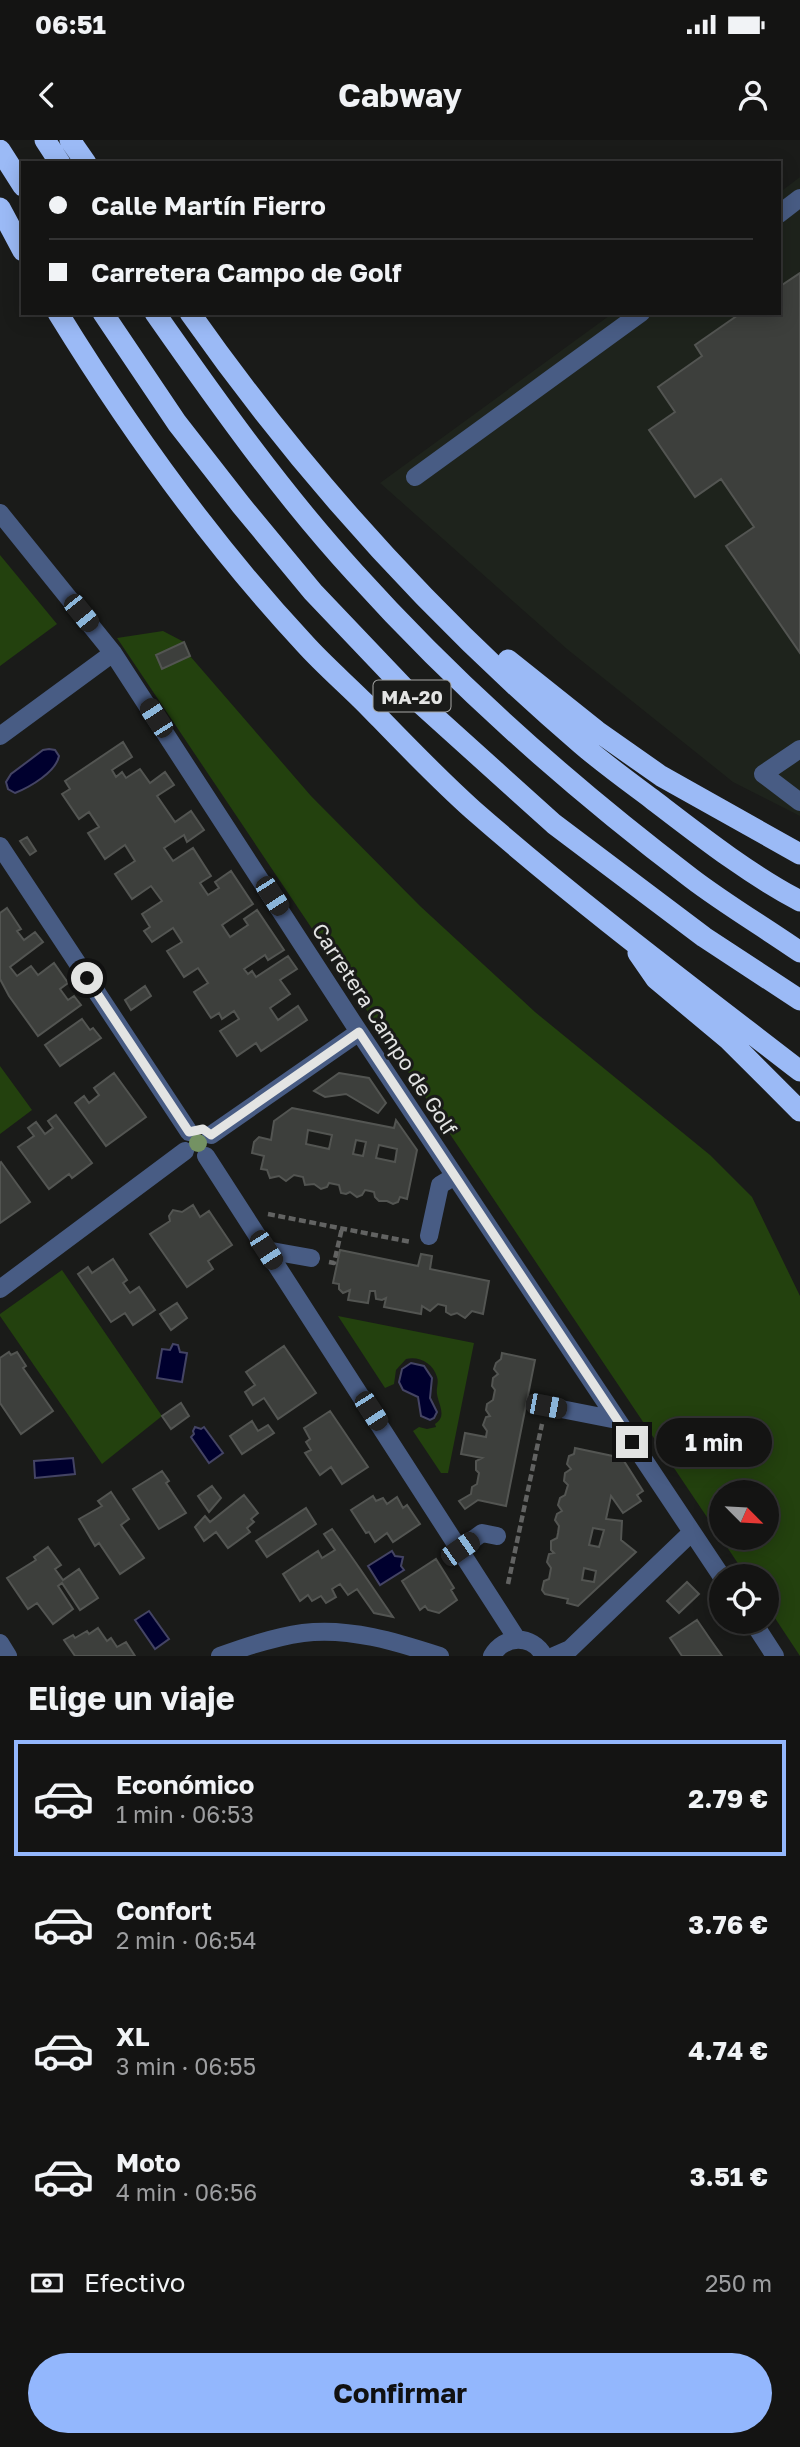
<!DOCTYPE html>
<html lang="es">
<head>
<meta charset="utf-8">
<style>
	:root { --surface:#141413; --page:#212121; --text:#f1f3f6; --muted:#9d9ea0; --line:#333; --accent:#93b7fd }
	body { margin:0; font-family:"Golos Text",sans-serif; background:var(--page); color:var(--text); height:100vh; display:flex; flex-direction:column; font-size:26px; white-space:nowrap }
	* { box-sizing:border-box; margin:0 }
	p { font-size:23px; color:var(--muted) }
	.icon { flex:none; width:38px; height:38px; fill:none; stroke:currentColor; stroke-width:2; stroke-linecap:round; stroke-linejoin:round }
	.map { position:relative; height:1516px; overflow:hidden }
	.details { display:flex; flex-direction:column; background:var(--surface); flex:1 }
	.details>* { flex:none }
	.hud { position:absolute; left:21px; top:21px; width:760px; height:154px; border-radius:0px; box-shadow:0 4px 18px #0003,0 0 0 2px var(--line); display:grid; align-content:center; height:154px; padding:0 28px; background:var(--surface) }
	.needle { width:46px; rotate:114deg }
	.fabs { position:absolute; left:709px; top:1340px; display:grid; gap:14px }
	.fabs a { display:grid; place-items:center; width:70px; height:70px; border-radius:50%; background:var(--surface); box-shadow:0 4px 18px #0003,0 0 0 2px var(--line); font-size:35px }
	.end { position:absolute; width:32px; height:32px; margin:-16px; border:9px solid #e3e4e3; background:#111; box-shadow:0 0 0 4px #111 }
	.from { border-radius:50% }
	.bubble { position:absolute; height:49px; border-radius:24px; background:var(--surface); box-shadow:0 4px 18px #0003,0 0 0 2px var(--line); font-size:23px; font-weight:700; line-height:49px; text-align:center }
	.car { position:absolute; width:21px; height:42px; margin:-21px -10px; border-radius:9px; box-shadow:0 0 5px 2px #0007; background:linear-gradient(#222 24%,#8ab4d8 0 40%,#222 0 76%,#8ab4d8 0 86%,#222 0) }
	.hud b { display:flex; align-items:center; gap:24px; height:66px; font-size:26px }
	.hud b+b { border-top:2px solid var(--line) }
	.hud i { width:18px; height:18px; background:var(--text) }
	ul { padding:0; list-style:none }
	li { display:flex; align-items:center; gap:21px; height:116px; margin:0 14px 10px; padding:0 14px; border:4px solid transparent; border-radius:0px }
	li div { flex:1 }
	li b { display:block; font-size:26px }
	li em { font-style:normal; font-weight:700 }
	li.selected { border-color:var(--accent) }
	li>.icon { width:63px; height:63px; stroke-width:1.5 }
	h2 { padding:0 28px; font-size:32px; line-height:84px }
	.pay { display:flex; align-items:center; gap:18px; height:77px; padding:0 28px; font-size:26px }
	.pay p { margin-inline-start:auto }
	.cta { display:flex; gap:14px; margin-top:auto; padding:14px 28px }
	.cta a { flex:1; height:80px; border-radius:42px; background:var(--accent); color:#111; font-size:28px; font-weight:700; line-height:80px; text-align:center }
	.status { display:flex; justify-content:space-between; align-items:center; height:49px; padding:0 35px; background:var(--surface); direction:ltr }
	.status svg { height:19px; fill:currentColor }
	header { display:flex; justify-content:space-between; align-items:center; height:91px; padding:0 28px; background:var(--surface); font-size:32px; font-weight:700 }
	.map>svg:first-child { display:block }
</style>
</head>
<body>
<div class="status"><b>06:51</b><svg viewBox="0 0 49 12"><path d="M0 12V9h3v3zM5 12V6h3v6zM10 12V3h3v9zM15 12V0h3v12zM26 1h20v11H26zM47 4h2v5h-2z"/></svg></div>
<header><svg class="icon" aria-label="back" viewBox="0 0 24 24"><path d="M15 5l-7 7 7 7"/></svg>Cabway<svg class="icon" aria-label="person" viewBox="0 0 24 24"><circle cx="12" cy="8" r="4"/><path d="M4 21q1-7 8-7t8 7"/></svg></header>
<div class="map">
<svg width="800" height="1516" viewBox="0 0 800 1516">
	<rect width="100%" height="100%" fill="#1a1b19"/>
	<path fill="#1e231c" d="M800 37V676L733 642 567 509 380 343 613 173H779V53Z"/>
	<path fill="#23410e" d="M0 415 57 484 0 526Z
		M163 491 184 502 174 523 190 516 311 656 420 766 535 872 710 1015 752 1057 800 1156V1516L767 1466 766 1437H747L721 1398H766V1353H721V1398L117 498Z
		M0 926 32 970 0 994Z
		M62 1130 162 1276 102 1324 0 1176V1174Z
		M338 1176 474 1203 448 1333H441L413 1291 419 1287 427 1289 436 1287 435 1284C447 1276 439 1266 437 1254 436 1248 439 1243 437 1237 433 1223 419 1216 406 1219L396 1230 394 1244 385 1248Z"/>
	<path fill="#00002e" stroke="#444464" stroke-width="2" d="M49 609 55 610 59 616C56 632 30 647 15 653L8 649 6 642 11 634 43 610Z
		M173 1204 178 1205 180 1212 187 1213 182 1242 157 1238 162 1209 170 1210Z
		M411 1223 424 1226 432 1238 430 1258 437 1272 434 1278 430 1280 421 1276 418 1257 403 1250 399 1242 402 1229Z
		M195 1287 201 1289 204 1287 223 1313 209 1323 191 1297 194 1294 193 1291Z
		M73 1318 75 1334 35 1338 34 1321Z
		M392 1411 395 1416 403 1417 401 1426 404 1430 380 1445 368 1426Z
		M149 1471 169 1499 155 1509 135 1480Z"/>
	<path fill="#3d3f3c" stroke="#535552" stroke-width="2" fill-rule="evenodd" d="M800 133V513L726 406 754 387 721 339 695 357 649 290 675 272 658 247 702 216 695 205 741 173H779V147Z
		M184 502 190 516 162 529 156 515Z
		M123 602 132 617 112 630 116 637 122 632 126 638 140 629 150 643 165 632 174 645 157 656 175 682 191 671 204 690 187 702 184 695 164 708 173 721 193 708 211 736 200 743 208 755 219 748 215 742 231 731 253 764 222 785 230 797 248 785 244 779 257 770 284 810 268 820 265 815 244 829 248 834 252 831 256 837 288 816 297 829 280 840 290 854 270 868 278 880 298 866 307 880 261 911 256 903 237 916 220 891 239 879 234 871 222 879 219 873 211 878 194 852 208 843 198 828 184 837 167 811 182 802 173 788 152 802 144 791 150 787 142 774 162 761 151 746 132 759 115 734 135 721 125 705 105 719 88 693 99 687 89 672 79 679 62 654 70 649 65 641Z
		M27 697 36 711 30 715 20 701Z
		M7 768 21 789 17 791 24 800 35 792 43 802 10 827 17 836 31 826 38 835 54 823 68 843 60 849 68 860 74 856 81 865 38 896 9 856 0 839V773Z
		M145 846 151 856 131 870 125 860Z
		M82 879 90 890 93 888 101 898 60 926 45 905Z
		M114 933 146 977 106 1006 75 963 84 956 89 963 99 955 94 948Z
		M339 933 369 938 386 963 378 973 346 954 325 957 314 951Z
		M292 968 394 988 396 980 417 1010 407 1059 400 1057 398 1062 393 1064 387 1061H379L375 1057 374 1052 370 1051 365 1050 362 1055 357 1057 350 1052 346 1054 341 1053 339 1045 329 1043 327 1047 321 1049 314 1044 305 1045 303 1037 294 1035 286 1041 279 1036 270 1038 267 1030 261 1029 264 1016 252 1013 254 1002 259 997 271 1000 274 981ZM308 990 332 995 329 1009 306 1004ZM356 1000 366 1002 363 1016 353 1014ZM379 1005 397 1009 395 1022 376 1018Z
		M56 975 92 1023 72 1038 69 1034 49 1049 18 1007 34 996 28 988 36 982 45 994 53 988 48 981Z
		M1 1022 30 1062 0 1083V1023Z
		M193 1065 200 1077 209 1071 232 1105 208 1121 213 1129 187 1147 150 1094 170 1081 169 1076 173 1070 182 1072Z
		M340 1110 418 1126 421 1114 432 1116 430 1129 489 1141 483 1174 472 1171 465 1178 457 1173 451 1175 446 1172V1166L438 1164 430 1171 422 1166 421 1174 384 1167 386 1158 382 1160 376 1159 375 1151H370L368 1163 348 1160 350 1150 343 1153 339 1149V1144L333 1143Z
		M113 1119 127 1140 123 1143 130 1153 139 1147 155 1170 133 1185 125 1173 111 1182 78 1134 88 1127 92 1133Z
		M177 1163 187 1178 171 1190 160 1174Z
		M284 1206 316 1253 278 1279 264 1258 253 1265 245 1252 255 1245 246 1232Z
		M9 1212 11 1215 17 1212 26 1226 23 1228 53 1271 21 1294 0 1263V1218Z
		M502 1213 535 1220 506 1366 478 1360 465 1369 459 1361 471 1354 472 1347 477 1344 479 1333 476 1330V1321L482 1318 461 1314 465 1293 486 1297 487 1291 483 1285 486 1277 490 1276 486 1270 487 1264 493 1260 495 1250 492 1246 493 1238 498 1234 494 1229 496 1223 501 1219Z
		M181 1263 189 1276 171 1289 162 1276Z
		M330 1271 368 1327 342 1344 331 1327 320 1335 305 1313 311 1310 306 1302 310 1299 304 1288Z
		M252 1281 258 1291 268 1285 274 1293 242 1314 230 1296Z
		M575 1308 622 1318 643 1351 637 1355 641 1361 623 1373 611 1356 606 1379 622 1381 621 1400 636 1412 578 1466 567 1463 568 1459 545 1454 542 1450 544 1441 549 1439 551 1428 547 1422 549 1414 554 1413 551 1410V1401L557 1398 558 1393 559 1386 555 1380 557 1374 562 1371 558 1365 560 1358 565 1355 568 1345 564 1341 565 1333 571 1329 567 1324 569 1316 574 1314ZM593 1388 604 1390 599 1407 589 1405ZM584 1428 596 1431 594 1442 582 1440Z
		M162 1331 169 1341 166 1343 186 1373 159 1389 133 1349Z
		M212 1346 221 1358 209 1372 198 1356Z
		M111 1352 129 1379 121 1385 144 1418 120 1434 99 1403 95 1406 79 1379 102 1366 98 1361Z
		M244 1355 258 1373 251 1379 254 1382 247 1388 250 1392 228 1408 216 1392 204 1401 195 1387 205 1376 210 1382Z
		M373 1356 376 1361 383 1358 387 1364 397 1357 403 1368 407 1365 420 1384 393 1402 387 1393 375 1402 369 1392 366 1393 351 1370Z
		M306 1368 316 1384 267 1417 256 1401Z
		M332 1389 358 1426 393 1477 374 1473 357 1449 348 1455 340 1444 332 1449 336 1457 326 1463 321 1456 312 1461 308 1455 300 1461 283 1434 318 1411 322 1418 335 1410 324 1394Z
		M48 1407 61 1425 55 1429 63 1440 79 1429 98 1458 80 1470 62 1443 58 1446 73 1469 53 1484 37 1463 28 1469 7 1438 36 1420 34 1417Z
		M436 1419 454 1448 451 1450 457 1460 439 1473 428 1470 425 1466 420 1470 402 1441Z
		M687 1442 699 1454 679 1473 667 1461Z
		M697 1480 710 1499 722 1516H682L670 1498Z
		M98 1488 107 1501 111 1498 117 1507 126 1502 135 1516H75L64 1500 73 1495 75 1498 87 1491 89 1494Z"/>
	<g fill="none" stroke-linecap="round" stroke-linejoin="round">
		<path stroke="#626362" stroke-width="4.5" stroke-dasharray="7 3.5" stroke-linecap="butt" d="M268 1074 411 1102
			M329 1122 334 1123 342 1088
			M508 1444 542 1284"/>
		<path stroke="#485c84" stroke-width="18" d="M779 74 800 58
			M415 337 641 173
			M0 373 113 513 359 892 722 1437
			M0 596 113 513
			M800 609 763 634 800 662
			M0 706 189 992
			M211 995 359 892
			M206 1016 517 1499
			M429 1096 440 1045 455 1036
			M266 1110 311 1118
			M0 1149 185 1011
			M546 1266 617 1280
			M460 1409 482 1393 497 1396
			M753 1482 775 1516
			M0 1503 8 1516
			M220 1516C247 1506 274 1497 303 1493 349 1487 397 1502 440 1516
			M492 1516C504 1495 532 1494 544 1516
			M554 1516 570 1509 692 1392"/>
		<path stroke="#9bbaf6" stroke-width="21" d="M45 0 60 23
			M70 0 86 23
			M0 10 23 46
			M0 68 23 111
			M58 173C130 290 211 403 305 504 324 525 346 544 366 564 401 600 435 636 473 670 578 762 690 846 800 931
			M103 173 177 283 241 365 313 452 412 556 554 684 704 797 800 860
			M155 173C218 263 281 352 355 433 456 545 570 646 691 738 725 764 764 787 800 812
			M190 173C301 331 434 478 581 604 603 623 628 641 652 659 699 695 747 733 800 761
			M508 520 597 591 661 636 800 714
			M638 813 656 839 729 900 800 971"/>
	</g>
	<circle fill="#749263" cx="198" cy="1003" r="9"/>
	<g fill="none" stroke-linecap="round" stroke-linejoin="round">
		<path stroke="#e3e4e3" stroke-width="9" d="M87 838 189 992 203 989 211 995 359 892 632 1302"/>
	</g>
	<g text-anchor="middle" dominant-baseline="central" stroke-width="6" stroke-linejoin="round" paint-order="stroke">
		<rect fill="#1a1b19" stroke="#a7a8a6" stroke-width="2" x="373.5" y="540.5" width="77" height="31" rx="5"/>
		<g font-size="19" font-weight="bold" fill="#e3e4e3">
			<text x="412" y="556">MA-20</text>
		</g>
		<g font-size="21" fill="#e3e4e3" stroke="#1a1b19">
			<text transform="translate(385 889) rotate(57)">Carretera Campo de Golf</text>
		</g>
	</g>
</svg>
<div class="fabs">
<a><svg class="needle" viewBox="-14 -14 28 28"><path d="M0-13l5 13h-10z" fill="#e53935"/><path d="M0 13l5-13h-10z" fill="#9d9ea0"/></svg></a>
<a><svg class="icon" aria-label="locate" viewBox="0 0 24 24"><circle cx="12" cy="12" r="6"/><path d="M12 2v4M12 18v4M2 12h4M18 12h4"/></svg></a>
</div>
<i class="end from" style="left:87px;top:838px"></i>
<i class="end" style="left:632px;top:1302px"></i>
<div class="bubble" style="left:656px;top:1278px;width:116px">1 min</div>
<i class="car" style="left:81px;top:473px;rotate:141deg"></i>
<i class="car" style="left:156px;top:578px;rotate:327deg"></i>
<i class="car" style="left:272px;top:756px;rotate:147deg"></i>
<i class="car" style="left:266px;top:1110px;rotate:147deg"></i>
<i class="car" style="left:546px;top:1266px;rotate:101deg"></i>
<i class="car" style="left:371px;top:1271px;rotate:147deg"></i>
<i class="car" style="left:460px;top:1409px;rotate:55deg"></i>
<div class="hud">
<b><i class="from"></i>Calle Martín Fierro</b>
<b><i></i>Carretera Campo de Golf</b>
</div>
</div>
<section class="details">
<h2>Elige un viaje</h2>
<ul>
<li class="selected"><svg class="icon" aria-label="car" viewBox="0 0 24 24"><path d="M5 17H2v-5l4-1 3-4h7l3 4 3 1v5h-3M9 17h6M6 11h13"/><circle cx="7" cy="17" r="2"/><circle cx="17" cy="17" r="2"/></svg><div><b>Económico</b><p>1 min · 06:53</p></div><em>2.79 €</em></li>
<li><svg class="icon" aria-label="car" viewBox="0 0 24 24"><path d="M5 17H2v-5l4-1 3-4h7l3 4 3 1v5h-3M9 17h6M6 11h13"/><circle cx="7" cy="17" r="2"/><circle cx="17" cy="17" r="2"/></svg><div><b>Confort</b><p>2 min · 06:54</p></div><em>3.76 €</em></li>
<li><svg class="icon" aria-label="car" viewBox="0 0 24 24"><path d="M5 17H2v-5l4-1 3-4h7l3 4 3 1v5h-3M9 17h6M6 11h13"/><circle cx="7" cy="17" r="2"/><circle cx="17" cy="17" r="2"/></svg><div><b>XL</b><p>3 min · 06:55</p></div><em>4.74 €</em></li>
<li><svg class="icon" aria-label="car" viewBox="0 0 24 24"><path d="M5 17H2v-5l4-1 3-4h7l3 4 3 1v5h-3M9 17h6M6 11h13"/><circle cx="7" cy="17" r="2"/><circle cx="17" cy="17" r="2"/></svg><div><b>Moto</b><p>4 min · 06:56</p></div><em>3.51 €</em></li>
</ul>
<div class="pay"><svg class="icon" aria-label="cash" viewBox="0 0 24 24"><path d="M3 7h18v10H3z"/><circle cx="12" cy="12" r="2"/></svg>Efectivo<p>250 m</p></div>
<div class="cta"><a>Confirmar</a></div>
</section>
</body>
</html>
